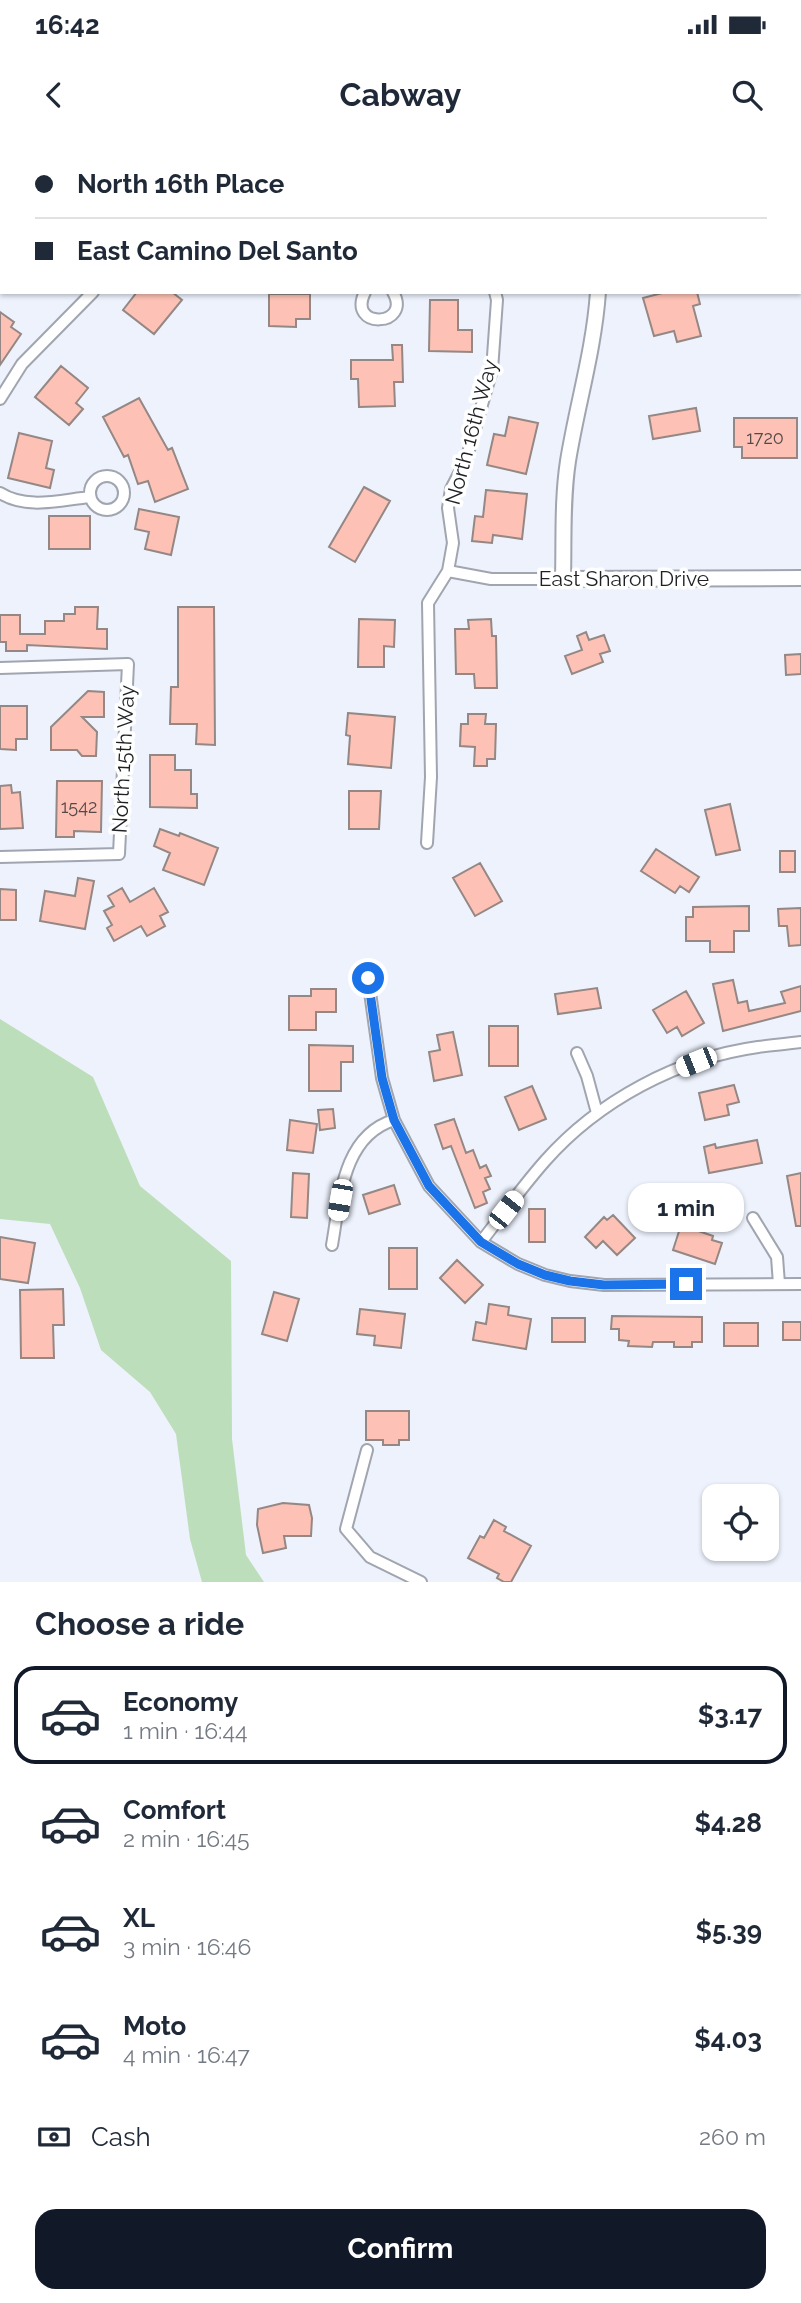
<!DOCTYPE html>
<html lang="en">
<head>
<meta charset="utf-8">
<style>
	:root { --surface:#fff; --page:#f2f2f3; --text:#1f2937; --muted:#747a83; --line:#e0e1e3; --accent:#111827 }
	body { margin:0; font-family:Raleway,sans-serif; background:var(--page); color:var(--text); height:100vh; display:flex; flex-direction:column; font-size:26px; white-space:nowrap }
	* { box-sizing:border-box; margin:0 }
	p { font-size:23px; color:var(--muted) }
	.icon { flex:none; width:38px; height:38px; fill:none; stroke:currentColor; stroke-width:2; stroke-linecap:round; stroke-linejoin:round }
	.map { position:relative; height:1442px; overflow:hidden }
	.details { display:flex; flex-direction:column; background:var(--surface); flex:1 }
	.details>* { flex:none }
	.guide { position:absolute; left:0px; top:0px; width:802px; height:154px; box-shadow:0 2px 5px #0004; display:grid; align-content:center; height:154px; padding:0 35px; background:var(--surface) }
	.buttons { position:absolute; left:702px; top:1344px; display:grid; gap:14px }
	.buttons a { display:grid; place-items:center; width:77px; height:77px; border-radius:14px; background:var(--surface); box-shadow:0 2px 5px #0004; font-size:35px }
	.end { position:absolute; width:32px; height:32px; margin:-16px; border:9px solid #1a73e8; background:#fff; box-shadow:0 0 0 4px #fff }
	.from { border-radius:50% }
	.bubble { position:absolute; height:49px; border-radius:21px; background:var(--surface); box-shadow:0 2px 5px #0004; font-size:23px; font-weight:700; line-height:49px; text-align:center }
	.car { position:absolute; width:21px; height:42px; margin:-21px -10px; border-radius:9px; box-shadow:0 0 5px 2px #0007; background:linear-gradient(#fff 24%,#345 0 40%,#fff 0 76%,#345 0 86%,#fff 0) }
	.guide b { display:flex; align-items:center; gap:24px; height:66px; font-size:26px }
	.guide b+b { border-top:2px solid var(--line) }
	.guide i { width:18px; height:18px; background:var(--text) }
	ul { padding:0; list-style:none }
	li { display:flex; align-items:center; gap:21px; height:98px; margin:0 14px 10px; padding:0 21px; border:4px solid transparent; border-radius:21px }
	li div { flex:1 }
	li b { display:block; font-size:26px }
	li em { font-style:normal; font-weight:700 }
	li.current { border-color:var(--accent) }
	li>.icon { width:63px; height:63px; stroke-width:1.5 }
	h2 { padding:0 35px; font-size:32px; line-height:84px }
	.pay { display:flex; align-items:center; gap:18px; height:77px; padding:0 35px; font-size:26px }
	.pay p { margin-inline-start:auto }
	.cta { display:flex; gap:14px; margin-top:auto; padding:14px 35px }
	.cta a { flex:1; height:80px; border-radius:21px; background:var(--accent); color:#fff; font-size:28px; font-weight:700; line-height:80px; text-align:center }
	.status { display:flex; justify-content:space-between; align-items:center; height:49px; padding:0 35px; background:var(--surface); direction:ltr }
	.status svg { height:19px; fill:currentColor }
	header { display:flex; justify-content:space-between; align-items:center; height:91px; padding:0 35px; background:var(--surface); font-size:32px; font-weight:700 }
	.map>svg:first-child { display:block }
</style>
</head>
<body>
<div class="status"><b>16:42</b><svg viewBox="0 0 49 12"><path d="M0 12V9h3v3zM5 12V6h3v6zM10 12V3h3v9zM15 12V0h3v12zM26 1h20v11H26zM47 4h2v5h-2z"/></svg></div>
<header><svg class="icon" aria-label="back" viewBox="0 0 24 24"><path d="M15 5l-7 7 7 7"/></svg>Cabway<svg class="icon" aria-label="search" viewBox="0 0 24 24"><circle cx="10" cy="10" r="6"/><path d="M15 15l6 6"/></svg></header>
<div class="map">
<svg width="801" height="1442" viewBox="0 0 801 1442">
	<rect width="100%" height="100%" fill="#edf2fd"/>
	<path fill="#bddeba" d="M0 879 93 937 140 1046 231 1121 232 1299 246 1415 264 1442H202L190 1399 176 1294 150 1252 101 1210 80 1148 50 1084 0 1079Z"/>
	<path fill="#fdc2b5" stroke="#948784" stroke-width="2" d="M137 152H172L182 160 154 194 123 170Z
		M666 152H697L700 164 693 166 701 196 677 202 674 191 654 196 643 158Z
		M269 154H310V179H296V187L269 186Z
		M430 160H458V190H472V212L429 211Z
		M0 172 14 182 11 187 21 194 0 225Z
		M392 205H402L403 242H394L395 266 359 267 358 239H351V220H393Z
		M61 226 88 248 76 263 83 269 69 285 35 257Z
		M139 258 168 310 172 308 188 349 155 362 148 341 138 344 128 315 124 317 103 277Z
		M696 268 700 291 653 299 649 276Z
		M509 277 538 283 526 334 487 325 494 294 505 296Z
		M734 278H797V318H742V307H734Z
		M19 293 52 301 46 328 54 330 50 348 8 338Z
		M364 347 390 361 355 422 329 407Z
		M486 350 527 354 522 399 493 395 492 403 472 401 475 376 483 377Z
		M139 369 179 377 171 415 145 409 149 392 135 389Z
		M49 376H90V409H49Z
		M75 467H98L97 489H107V509L27 505V511H6V502H0V475H20V494H45V481H64V474H75Z
		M178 467H214L215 605 196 604 197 584H170L171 547H178Z
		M359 479 395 480 394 507 384 506V527H358Z
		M491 479 492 496H496L497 548H475L474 534H456L455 489H469L468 480Z
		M586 492 589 500 604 495 610 511 600 514 603 522 572 534 565 516 582 510 577 496Z
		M801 514V534L786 535 785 515Z
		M88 551 104 552V577H82L97 592 96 616H82L77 610H51V587Z
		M0 566H27V599H16V610L0 609Z
		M348 573 395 577 391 628 348 624 350 596 346 595Z
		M468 574H486L485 584H496L495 619H487V626H474L475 607 460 606 461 584H468Z
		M150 615H175V630H191V654H197V668L150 667Z
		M57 641H102L101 692 74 691V697H56Z
		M11 645 12 653 20 652 23 688 0 689V646Z
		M349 651H381L379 689H349Z
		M730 664 740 710 716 715 705 670Z
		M160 689 179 696 180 693 218 708 204 745 163 730 170 713 154 706Z
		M656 709 699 737 689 752 680 746 675 753 641 731Z
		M780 711H795V732H780Z
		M480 723 502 761 475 776 453 738Z
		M78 738 94 741 85 789 40 781 45 751 75 756Z
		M122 748 130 762 154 748 168 772 160 776 165 786 147 796 141 786 114 801 107 788 112 785 104 771 114 766 108 756Z
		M0 749 16 750V780H0Z
		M749 766V791H734V812H710V801H686V777H693V767Z
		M801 768V805L789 806 787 786H779L778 769Z
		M733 840 738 863 747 861 749 871 785 863 781 852 801 846V871L723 891 713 844Z
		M597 848 601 868 558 874 555 854Z
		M311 849H336V872H316V890H289V856H311Z
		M686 851 704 883 682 896 677 887 667 893 653 870Z
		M489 886H518V926H489Z
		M453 892 462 935 434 941 429 912 440 910 437 895Z
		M309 905 353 906V922H341V951H309Z
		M734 945 739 962 727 965 729 975 705 980 699 953Z
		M532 946 546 979 519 990 505 957Z
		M333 969 335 988 320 990 318 970Z
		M454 979 466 1013 473 1010 480 1028 486 1025 491 1036 485 1038 490 1049 483 1052 487 1063 475 1068 451 1006 443 1009 435 985Z
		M290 980 317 984 313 1013 287 1010Z
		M757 1000 762 1023 709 1033 704 1007 715 1004 716 1008Z
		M293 1033 309 1034 307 1078 291 1077Z
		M801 1033V1086H796L787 1036Z
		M394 1045 400 1064 369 1074 363 1055Z
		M662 1046H679V1057L707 1056V1072L663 1074Z
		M529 1069H545V1102H529Z
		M613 1075 635 1098 617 1115 603 1101 596 1108 585 1097 604 1077 607 1080Z
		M681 1085 713 1096 712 1100 722 1103 715 1124 673 1110Z
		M0 1097 35 1103 28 1143 0 1139Z
		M389 1108H417V1149H389Z
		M457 1120 483 1145 465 1163 440 1138Z
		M63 1149 64 1185H53L54 1218H21L20 1150Z
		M274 1152 299 1159 287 1201 262 1194Z
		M489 1164 509 1167 508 1175 531 1179 526 1209 473 1200 476 1182 486 1184Z
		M360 1169 405 1174 401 1208 374 1205 375 1196 357 1194Z
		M612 1176 702 1177V1202H692V1207H674V1202H653L652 1207 628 1206 629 1201 619 1200V1189H611Z
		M552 1178H585V1202H552Z
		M783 1182H801V1200H783Z
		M724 1183H758V1206H724Z
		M366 1271H409V1300H399V1305H383V1300H366Z
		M283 1363 309 1365 312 1378 311 1396H284L286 1408 263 1413 257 1385 258 1369Z
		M494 1380 506 1387 504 1391 531 1406 511 1442H504L497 1438 499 1434 468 1418 480 1396 484 1398Z"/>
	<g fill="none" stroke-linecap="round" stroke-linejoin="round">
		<defs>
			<path id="street" d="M251 2 253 0
				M800 55H801
				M365 152C346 190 413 187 393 152
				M0 259 22 224 93 152
				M90 353a17 17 0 1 1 34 0a17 17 0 1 1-34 0Z
				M0 353C27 370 60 360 90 357
				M448 431 491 439H563
				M0 528 128 524 119 714 0 717
				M427 703 431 637 428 463 448 431 453 403 448 368 451 349 466 320 492 230 497 160 495 152
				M368 838 382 938 394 980 429 1046 481 1102 518 1124 545 1135 570 1141 604 1145 801 1144
				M577 913 587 936 597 973
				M753 1078 777 1117 779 1144
				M481 1102C502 1075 522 1047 545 1021 598 961 678 918 758 907 772 905 787 904 801 902
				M332 1105C340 1060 342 996 394 980
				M367 1310 346 1389 370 1417 421 1442"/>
			<path id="secondary" d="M595 0V2
				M598 152C594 210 577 265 568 321 562 360 564 400 563 439L801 438"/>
		</defs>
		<use href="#street" stroke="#a0a5af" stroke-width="14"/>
		<use href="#secondary" stroke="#a0a5af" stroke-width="18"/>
		<use href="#street" stroke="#fff" stroke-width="10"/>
		<use href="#secondary" stroke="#fff" stroke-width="14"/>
	</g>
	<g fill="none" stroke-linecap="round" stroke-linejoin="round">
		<path stroke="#1a73e8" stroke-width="9" d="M368 838 382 938 394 980 429 1046 481 1102 518 1124 545 1135 570 1141 604 1145 686 1144"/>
	</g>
	<g text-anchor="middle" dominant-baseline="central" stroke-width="7" stroke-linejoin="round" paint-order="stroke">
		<g font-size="18" fill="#564848">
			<text x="765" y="297">1720</text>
			<text x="79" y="666">1542</text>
		</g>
		<g font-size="21" fill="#1f2024" stroke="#fff">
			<text transform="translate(471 292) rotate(-75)">North 16th Way</text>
			<text x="624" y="438">East Sharon Drive</text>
			<text transform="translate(123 619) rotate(-87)">North 15th Way</text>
		</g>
	</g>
</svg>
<div class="buttons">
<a><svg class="icon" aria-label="locate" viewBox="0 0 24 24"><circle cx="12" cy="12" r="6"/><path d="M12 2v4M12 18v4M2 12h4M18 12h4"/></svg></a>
</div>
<i class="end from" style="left:368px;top:838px"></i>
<i class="end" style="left:686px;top:1144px"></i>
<div class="bubble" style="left:628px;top:1043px;width:116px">1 min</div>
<i class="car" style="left:696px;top:922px;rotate:248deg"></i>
<i class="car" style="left:340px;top:1060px;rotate:190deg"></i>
<i class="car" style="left:506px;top:1070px;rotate:38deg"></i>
<div class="guide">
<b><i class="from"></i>North 16th Place</b>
<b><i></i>East Camino Del Santo</b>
</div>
</div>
<section class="details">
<h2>Choose a ride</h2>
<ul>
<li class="current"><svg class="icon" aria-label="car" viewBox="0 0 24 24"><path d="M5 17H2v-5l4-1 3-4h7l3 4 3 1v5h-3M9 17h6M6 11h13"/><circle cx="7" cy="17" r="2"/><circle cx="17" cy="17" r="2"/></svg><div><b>Economy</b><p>1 min · 16:44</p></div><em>$3.17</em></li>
<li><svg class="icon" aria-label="car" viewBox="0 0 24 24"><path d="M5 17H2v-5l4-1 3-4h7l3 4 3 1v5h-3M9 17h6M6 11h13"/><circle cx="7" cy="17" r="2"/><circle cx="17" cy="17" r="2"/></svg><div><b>Comfort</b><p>2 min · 16:45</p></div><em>$4.28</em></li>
<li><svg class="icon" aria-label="car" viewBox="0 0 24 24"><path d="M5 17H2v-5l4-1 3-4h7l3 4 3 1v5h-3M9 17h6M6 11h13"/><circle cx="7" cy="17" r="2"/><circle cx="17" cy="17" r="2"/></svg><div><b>XL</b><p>3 min · 16:46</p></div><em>$5.39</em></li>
<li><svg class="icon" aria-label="car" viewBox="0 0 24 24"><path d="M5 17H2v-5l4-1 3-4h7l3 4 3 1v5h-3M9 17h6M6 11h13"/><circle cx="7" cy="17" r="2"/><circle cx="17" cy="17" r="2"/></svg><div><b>Moto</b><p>4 min · 16:47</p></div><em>$4.03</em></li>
</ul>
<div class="pay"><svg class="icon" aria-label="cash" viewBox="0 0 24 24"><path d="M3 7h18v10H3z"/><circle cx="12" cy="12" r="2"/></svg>Cash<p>260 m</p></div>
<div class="cta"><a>Confirm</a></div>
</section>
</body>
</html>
